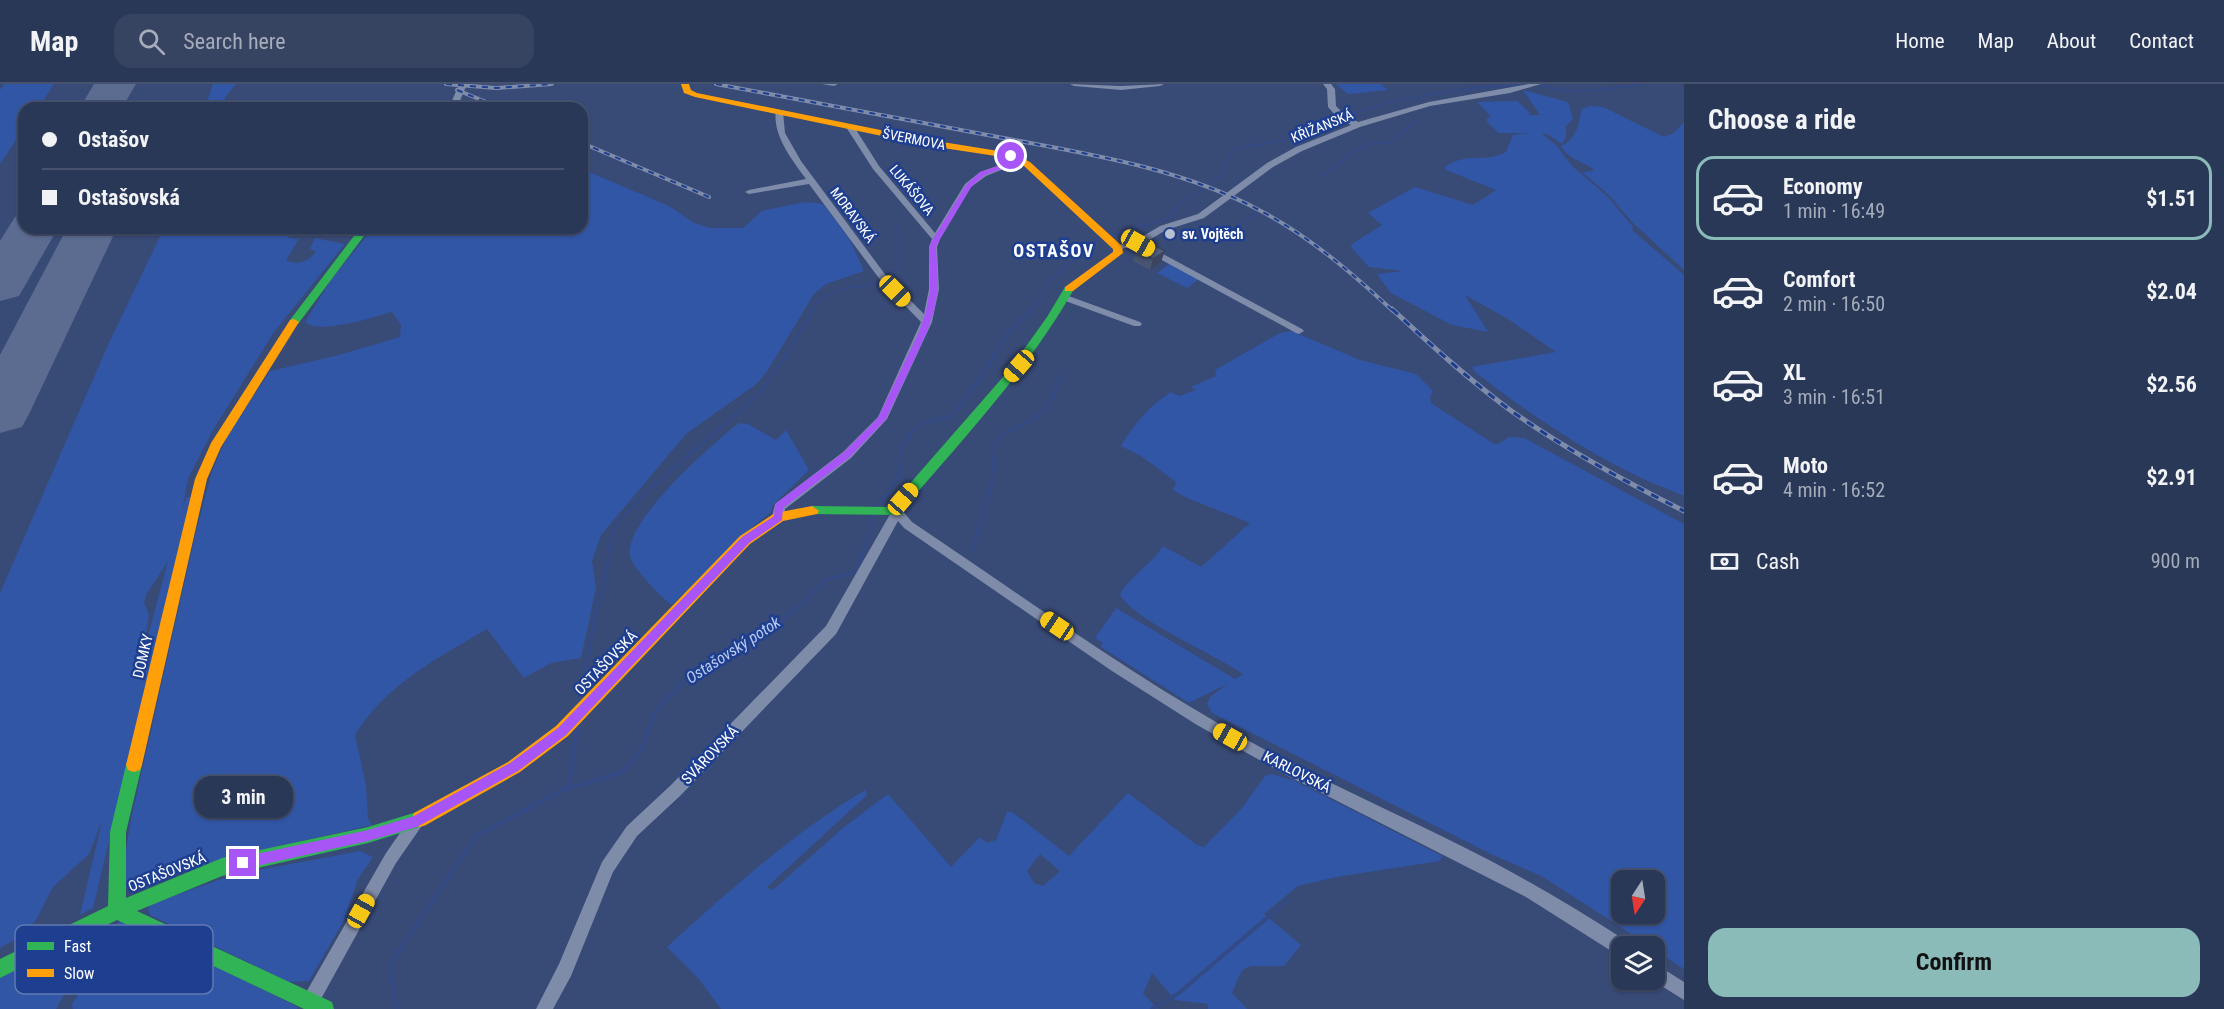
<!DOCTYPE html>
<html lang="en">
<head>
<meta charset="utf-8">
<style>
	:root { --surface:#2a3858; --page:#364361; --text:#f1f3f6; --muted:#a5acba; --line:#46526e; --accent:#8bbbb9 }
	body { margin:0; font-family:"Roboto Condensed",sans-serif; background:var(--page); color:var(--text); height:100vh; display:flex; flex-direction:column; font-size:22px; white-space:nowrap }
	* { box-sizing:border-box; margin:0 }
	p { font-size:20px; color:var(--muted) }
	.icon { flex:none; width:33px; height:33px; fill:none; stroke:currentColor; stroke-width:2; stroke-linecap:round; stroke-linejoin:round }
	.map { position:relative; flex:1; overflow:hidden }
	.panel { display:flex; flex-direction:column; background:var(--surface); width:540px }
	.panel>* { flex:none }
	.top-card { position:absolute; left:18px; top:18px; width:570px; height:132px; border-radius:18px; box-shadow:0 2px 4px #0004,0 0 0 2px var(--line); display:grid; align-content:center; height:132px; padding:0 24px; background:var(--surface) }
	.needle { width:39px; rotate:192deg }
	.fabs { position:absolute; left:1611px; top:786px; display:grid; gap:12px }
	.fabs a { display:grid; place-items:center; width:54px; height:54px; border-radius:12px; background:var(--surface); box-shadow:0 2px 4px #0004,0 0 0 2px var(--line); font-size:30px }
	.end { position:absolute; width:27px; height:27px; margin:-14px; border:8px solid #a855f7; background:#fff; box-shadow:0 0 0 3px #fff }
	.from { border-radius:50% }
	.bubble { position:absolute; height:42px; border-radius:18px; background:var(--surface); box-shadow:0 2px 4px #0004,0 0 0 2px var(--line); font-size:20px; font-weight:700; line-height:42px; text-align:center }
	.car { position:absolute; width:18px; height:36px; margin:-18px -9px; border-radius:8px; box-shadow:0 0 4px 2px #0007; background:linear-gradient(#f5c518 24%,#345 0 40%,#f5c518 0 76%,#345 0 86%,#f5c518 0) }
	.top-card b { display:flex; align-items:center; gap:21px; height:57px; font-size:22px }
	.top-card b+b { border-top:2px solid var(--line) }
	.top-card i { width:15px; height:15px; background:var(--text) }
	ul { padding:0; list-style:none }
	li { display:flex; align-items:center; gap:18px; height:84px; margin:0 12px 9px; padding:0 12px; border:3px solid transparent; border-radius:18px }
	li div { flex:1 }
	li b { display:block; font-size:22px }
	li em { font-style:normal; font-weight:700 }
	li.selected { border-color:var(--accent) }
	li>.icon { width:54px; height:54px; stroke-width:1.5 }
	h2 { padding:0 24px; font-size:27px; line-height:72px }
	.pay { display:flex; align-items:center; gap:15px; height:66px; padding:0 24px; font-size:22px }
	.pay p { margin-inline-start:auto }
	.button { display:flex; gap:12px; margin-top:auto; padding:12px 24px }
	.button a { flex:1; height:69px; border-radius:18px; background:var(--accent); color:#111; font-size:24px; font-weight:700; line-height:69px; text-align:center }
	header { display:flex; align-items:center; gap:36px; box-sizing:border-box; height:84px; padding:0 30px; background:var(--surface); border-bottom:2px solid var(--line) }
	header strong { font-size:28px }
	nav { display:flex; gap:33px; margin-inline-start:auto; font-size:21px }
	.search { width:420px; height:54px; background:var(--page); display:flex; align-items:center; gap:15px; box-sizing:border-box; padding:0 21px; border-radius:18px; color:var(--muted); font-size:22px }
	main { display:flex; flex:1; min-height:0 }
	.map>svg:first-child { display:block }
</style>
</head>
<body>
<header>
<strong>Map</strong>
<div class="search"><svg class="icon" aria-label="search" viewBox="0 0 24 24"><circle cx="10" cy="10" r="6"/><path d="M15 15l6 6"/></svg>Search here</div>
<nav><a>Home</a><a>Map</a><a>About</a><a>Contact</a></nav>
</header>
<main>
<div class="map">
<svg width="1684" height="925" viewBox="0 0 1684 925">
	<rect width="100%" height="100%" fill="#384a76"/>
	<path fill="#3256a6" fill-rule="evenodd" d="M4 0H54L38 24H24V44L0 80V6Z
		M213 0H236L226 12 221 24H205Z
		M1336 0H1381L1388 6 1348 10Z
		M1523 6 1568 18 1573 35 1566 42V53L1562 60 1547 50H1542L1556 61 1572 82 1607 112 1633 143 1632 146 1684 191V412C1667 404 1650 399 1633 390 1578 363 1524 326 1475 288L1472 283 1556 268 1508 235 1465 211 1488 248 1452 241 1391 209 1377 190 1403 187 1369 183 1351 163 1352 160 1382 141 1368 129 1415 103 1473 121 1496 106 1446 86V82C1471 67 1482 80 1506 68L1513 51 1530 49H1499L1487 38V34L1491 32 1477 18 1517 17 1531 30 1524 31H1540Z
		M1591 22 1603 23 1664 53 1674 49 1684 38V186L1632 138 1609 111 1582 88 1593 87V85C1582 77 1568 75 1561 62 1576 56 1580 39 1581 25Z
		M582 85 669 122 694 139 710 144H743L762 127 805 118 823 120 850 156 864 187 826 200 814 210 766 289 755 301 686 350 601 451 592 477 596 504 581 574 551 579 524 594 487 545C438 574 386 600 355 651L366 702 368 734 372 741 226 774 176 790 135 807 126 803V766L131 735 195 452 212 387 227 353 270 287 335 272 400 253 401 241 392 228C373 233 321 251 305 238L331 196 373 144H582Z
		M164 144H291L286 148 289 154 299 155 286 176C296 182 310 178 316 167L310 165 315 154 345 160 274 248 213 346 188 395 182 426 186 413H191L93 824 80 831 102 737 89 770 53 803 36 836 16 855 0 864V509L108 261ZM168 477 143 571 149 531 144 519 146 511Z
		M1169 180 1199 195 1187 204 1157 189Z
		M1291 247 1360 276 1416 290 1433 307 1430 313 1431 319 1494 360H1498L1509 353 1524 354 1684 440V885L1655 866 1654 862H1650L1543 793 1491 770 1212 629 1207 620 1211 612 1229 599 1189 619 1101 563 1103 559 1095 554 1116 524 1235 595 1243 590C1216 571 1134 536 1120 511 1123 499 1154 478 1163 462L1201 483 1250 439 1187 414 1173 406 1176 398 1141 372 1121 362C1133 341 1150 321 1171 308L1179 312 1196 306 1191 303 1216 292 1215 286 1280 249ZM1622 796H1654V830H1622Z
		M739 339 748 340 776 356 786 346 809 386 773 421 770 429 746 448 672 521C662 515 632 483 630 472 623 438 713 359 739 339Z
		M1271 690 1293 696 1442 772 1440 777 1336 793 1298 802 1264 830 1301 861 1284 882H1251L1242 886 1232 909 1247 925H1208V920L1175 916 1152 889 1143 910 1158 925H721L698 894 667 863C729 806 792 750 865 706L867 711 767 803 773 806 844 743 888 710 951 783 980 753 987 759 996 756 1007 728H1012L1069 772 1128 709 1197 761 1204 763 1242 724 1265 692ZM1040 770 1060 787 1043 802 1034 799 1027 787Z
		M360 767 373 773 358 795 344 836 309 897 289 898 150 831 148 825 150 820 233 791Z
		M121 836 298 923 297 925H73L72 921 101 871H106L102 854Z
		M80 856 85 873 56 925H0V894L72 857Z"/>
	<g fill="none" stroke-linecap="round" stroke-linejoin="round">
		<path stroke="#334a85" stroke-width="2" d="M1468 0 1478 3
			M1541 1C1574 13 1610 4 1644 0
			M1346 32C1403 11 1466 4 1526 0
			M1322 92 1353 68 1369 60 1390 58 1417 36
			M1211 99 1221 92 1232 65 1316 51 1342 34
			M1111 151 1167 135 1181 119 1203 105
			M1231 161 1233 145 1259 128
			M890 196 901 179 897 141
			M812 227C825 203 859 202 883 199
			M1030 227 1041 216 1047 199 1099 153 1105 152"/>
		<path stroke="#334a85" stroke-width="3" d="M876 424 899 393 901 364 912 348 921 340 952 332 981 293 1008 249 1032 225
			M972 466 992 400 995 359 1004 349 1034 335 1049 321 1061 291
			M596 527 604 501 611 454 616 441 643 411 759 310 790 266 813 225
			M794 527 825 496 856 488 870 449 873 433"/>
		<path stroke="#334a85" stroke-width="4" d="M580 618 596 525
			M566 704 569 703 577 644
			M397 925 390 888 394 874 476 752 563 706 622 688 640 667 656 627 689 592 771 545 796 525
			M1152 925 1179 909 1288 816"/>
		<path fill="#5c6b90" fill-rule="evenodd" d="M94 0H136L122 24H80Z
			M24 131V144H58L19 212 0 217V157L15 133Z
			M67 144H117L30 328 22 343 0 349V271Z"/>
		<path fill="#7f8ca9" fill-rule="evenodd" d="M459 0H467L457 24H449Z
			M822 0H838L834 2Z
			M1070 0 1121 2 1164 0 1160 2 1121 6 1074 2Z
			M1323 0H1331L1335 5 1336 22 1343 29 1358 38 1429 18 1529 0H1541L1510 9 1430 22 1360 43 1302 67 1273 83 1204 134 1166 146 1141 161 1115 166V162L1135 157 1160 142 1198 130 1267 79 1296 63 1351 41 1337 33 1328 23 1327 5Z
			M776 26 783 28 785 49 801 77 887 193 924 230 929 205V163L932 155 873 85 846 43 853 41 879 82 935 149 965 100 980 88 1017 75 1024 77 986 92 971 103 940 155 937 163 939 205 932 238 887 335 851 374 785 425 784 433 778 437 772 433 775 420 843 368 878 333 921 238 881 197 809 100 749 110 745 108 749 106 806 95C792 76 772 51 776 26Z
			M1150 163 1302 245 1304 247 1299 250 1296 249 1147 168V164Z
			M1063 210 1140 238 1142 240 1140 242H1134L1060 215V211Z
			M897 424 901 425 912 438C1024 513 1133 593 1251 658 1330 701 1412 736 1491 777 1538 802 1583 829 1628 858L1629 862H1622V872L1616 870 1526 813 1288 692 1197 641 1112 587 904 444 898 437 836 550 681 711 637 752 613 788 571 892 553 925H536L559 880 602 778 627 742 671 701 826 542 893 425Z
			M416 731 421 733 423 738 421 743 396 779 316 924H304L302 918 304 912 386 769 411 733Z
			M1654 879 1684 898V916L1652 896H1654Z"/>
		<path fill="#30b455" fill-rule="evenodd" d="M360 144H370L298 240H290V236Z
			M1069 202 1074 205C1029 284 968 350 909 418L902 431 807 430 805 427 812 422 893 423 899 412 1010 285 1047 233 1065 203Z
			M134 674 140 676 142 681 126 748V814L222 774 368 743 420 727 426 729 428 735 426 741 420 743 368 759 222 792 137 827 332 918 334 925H304L117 836 0 894V875L108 822 110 748 126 681 128 676Z"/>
		<path fill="#ff9f0a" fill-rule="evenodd" d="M681 0H689L691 6 697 9 930 56 1011 69 1030 78 1122 162 1123 169 1073 207H1065V203L1113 168V165L1024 82 1009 74 930 62 695 13 684 9Z
			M294 235 299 238 221 363 207 395 142 681 140 686 134 688 128 686 126 681 195 395 211 359 290 236Z
			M812 422 819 427 817 430 783 437 750 460 568 652 520 688 426 741 420 743 414 741 412 735 414 729 508 678 556 642 740 452 775 429Z"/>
		<defs>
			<path id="rail-far1" d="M446 0 496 4 552 0
				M716 0C810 18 904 35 998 53 1087 70 1178 83 1259 126 1309 152 1352 189 1393 227
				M457 6 501 24
				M582 59 709 113"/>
			<path id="rail" d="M1392 225C1430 260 1468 295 1510 326 1565 365 1624 397 1684 427"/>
		</defs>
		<use href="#rail-far1" stroke="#7f8ca9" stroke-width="4"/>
		<use href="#rail" stroke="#7f8ca9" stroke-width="5"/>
		<use href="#rail-far1" stroke="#1e3f90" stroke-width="2" stroke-dasharray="6" stroke-linecap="butt"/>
		<use href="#rail" stroke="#1e3f90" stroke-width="3" stroke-dasharray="8" stroke-linecap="butt"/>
	</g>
	<path fill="#485573" d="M1136 166 1161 178 1150 186 1133 177Z"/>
	<path fill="#3b455e" d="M1165 167 1161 178 1150 186 1153 175Z"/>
	<path fill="#546386" stroke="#3b455e" stroke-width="1.5" d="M1148 158 1165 167 1153 175 1136 166Z"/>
	<path fill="#a855f7" d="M1008 71 1023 77 985 91 971 103 940 155 936 163 938 205 934 227 927 248 886 335 850 373 783 424 782 436 749 459 566 651 518 687 417 743 368 757 243 785 239 783 237 779 239 774 243 773 368 746 414 732 510 679 558 644 742 453 774 432 775 420 843 369 878 334 919 248 926 227 930 205 929 163 933 155 966 101 980 88 1014 77 1008 74Z"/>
	<circle fill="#b9c0cf" stroke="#1e3f90" stroke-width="2" cx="1170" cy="150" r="6"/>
	<g text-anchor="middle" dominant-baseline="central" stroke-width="5" stroke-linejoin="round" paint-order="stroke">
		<g font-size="14" fill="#fff" stroke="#1e3f90">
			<text transform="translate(1322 42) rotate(-22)">KŘIŽANSKÁ</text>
			<text transform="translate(914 55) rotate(11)">ŠVERMOVA</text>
			<text transform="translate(912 106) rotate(50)">LUKÁŠOVA</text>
			<text transform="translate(853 131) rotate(53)">MORAVSKÁ</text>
		</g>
		<g font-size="14" font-weight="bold" fill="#fff" stroke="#1e3f90" text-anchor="start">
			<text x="1182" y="150">sv. Vojtěch</text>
		</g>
		<g font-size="15" fill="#fff" stroke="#1e3f90">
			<text transform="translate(143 572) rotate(-77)">DOMKY</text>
			<text transform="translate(606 579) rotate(-46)">OSTAŠOVSKÁ</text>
			<text transform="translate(710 671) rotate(-46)">SVÁROVSKÁ</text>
			<text transform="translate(1297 688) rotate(27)">KARLOVSKÁ</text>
			<text transform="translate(167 788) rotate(-22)">OSTAŠOVSKÁ</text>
		</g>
		<g font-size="16" font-style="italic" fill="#baccf4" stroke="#1e3f90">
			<text transform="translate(733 566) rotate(-33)">Ostašovský potok</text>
		</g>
		<g font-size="18" font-weight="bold" letter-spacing="1.5" fill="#fff" stroke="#1e3f90">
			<text x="1054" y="166">OSTAŠOV</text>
		</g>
	</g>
	<rect x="15" y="841" width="198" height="69" rx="9" fill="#1e3f90" stroke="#6279b1" stroke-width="1.5"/>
	<rect x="27" y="858" width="27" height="8" fill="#30b455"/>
	<rect x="27" y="885" width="27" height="8" fill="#ff9f0a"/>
	<g font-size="16" fill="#fff">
		<text x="64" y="868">Fast</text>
		<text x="64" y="895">Slow</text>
	</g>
</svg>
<div class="fabs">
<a><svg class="needle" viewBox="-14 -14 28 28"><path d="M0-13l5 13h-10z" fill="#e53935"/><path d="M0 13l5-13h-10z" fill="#a5acba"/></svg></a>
<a><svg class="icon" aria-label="layers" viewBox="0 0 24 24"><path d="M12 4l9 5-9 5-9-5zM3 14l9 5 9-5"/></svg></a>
</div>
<i class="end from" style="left:1011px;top:72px"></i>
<i class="end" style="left:243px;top:779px"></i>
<div class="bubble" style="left:194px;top:692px;width:99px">3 min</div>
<i class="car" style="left:1138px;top:159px;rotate:119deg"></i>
<i class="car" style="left:895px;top:207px;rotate:135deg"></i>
<i class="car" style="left:1019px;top:282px;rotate:221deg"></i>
<i class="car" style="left:903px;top:415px;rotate:41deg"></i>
<i class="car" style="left:1057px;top:542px;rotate:304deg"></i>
<i class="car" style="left:1230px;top:653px;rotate:299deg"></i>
<i class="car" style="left:361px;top:827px;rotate:29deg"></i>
<div class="top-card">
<b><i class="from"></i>Ostašov</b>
<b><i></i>Ostašovská</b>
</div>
</div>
<section class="panel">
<h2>Choose a ride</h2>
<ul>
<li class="selected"><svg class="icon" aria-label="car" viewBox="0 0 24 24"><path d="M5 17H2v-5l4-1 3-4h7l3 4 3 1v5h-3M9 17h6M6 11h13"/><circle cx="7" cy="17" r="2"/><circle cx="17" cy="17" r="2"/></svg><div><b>Economy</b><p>1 min · 16:49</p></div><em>$1.51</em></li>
<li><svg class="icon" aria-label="car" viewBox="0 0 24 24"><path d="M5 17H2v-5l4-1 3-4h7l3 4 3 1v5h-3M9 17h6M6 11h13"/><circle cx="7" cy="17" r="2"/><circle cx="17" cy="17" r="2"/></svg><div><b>Comfort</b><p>2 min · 16:50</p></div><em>$2.04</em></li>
<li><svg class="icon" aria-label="car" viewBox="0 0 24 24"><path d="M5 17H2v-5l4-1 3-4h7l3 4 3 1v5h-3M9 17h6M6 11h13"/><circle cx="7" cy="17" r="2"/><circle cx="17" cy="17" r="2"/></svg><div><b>XL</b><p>3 min · 16:51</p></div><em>$2.56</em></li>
<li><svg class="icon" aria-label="car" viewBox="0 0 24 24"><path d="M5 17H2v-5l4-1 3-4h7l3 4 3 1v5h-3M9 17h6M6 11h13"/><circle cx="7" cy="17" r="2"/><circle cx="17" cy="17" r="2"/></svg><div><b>Moto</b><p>4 min · 16:52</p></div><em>$2.91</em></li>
</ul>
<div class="pay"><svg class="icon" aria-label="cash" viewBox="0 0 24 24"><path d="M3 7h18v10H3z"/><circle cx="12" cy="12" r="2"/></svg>Cash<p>900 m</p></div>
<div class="button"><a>Confirm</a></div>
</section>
</main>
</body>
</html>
